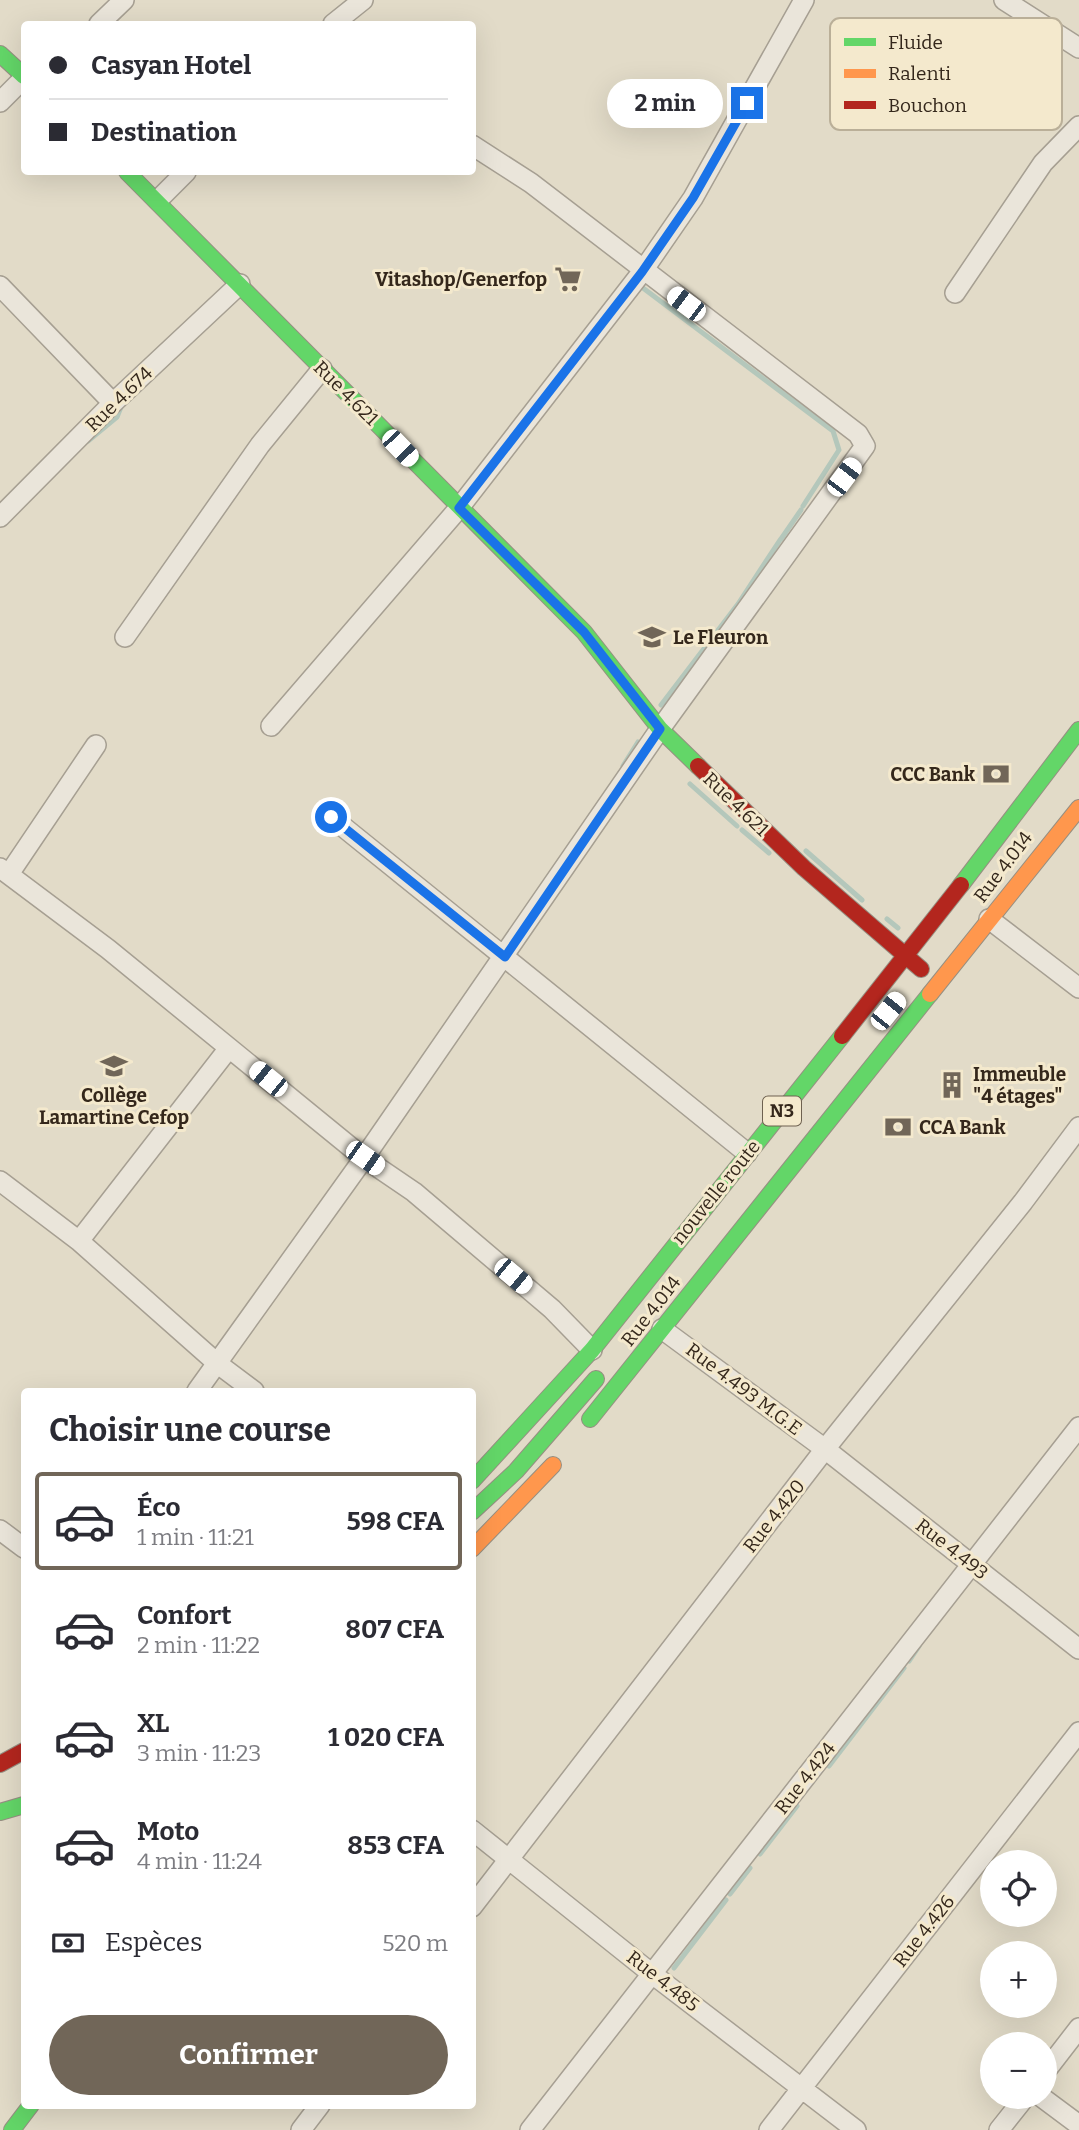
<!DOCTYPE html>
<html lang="fr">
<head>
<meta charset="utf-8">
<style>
	:root { --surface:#fff; --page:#f2f2f3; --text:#2b2b33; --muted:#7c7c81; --line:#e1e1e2; --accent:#716658 }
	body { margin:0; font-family:Bitter,serif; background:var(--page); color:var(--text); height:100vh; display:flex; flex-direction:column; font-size:26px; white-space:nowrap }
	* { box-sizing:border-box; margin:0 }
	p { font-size:23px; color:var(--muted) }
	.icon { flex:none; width:38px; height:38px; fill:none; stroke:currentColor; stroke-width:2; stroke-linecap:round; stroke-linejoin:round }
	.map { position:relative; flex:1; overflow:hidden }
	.drawer { position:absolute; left:21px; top:1388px; width:455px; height:721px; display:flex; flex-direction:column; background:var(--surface); border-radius:7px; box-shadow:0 7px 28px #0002 }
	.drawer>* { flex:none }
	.top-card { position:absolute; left:21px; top:21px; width:455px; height:154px; border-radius:7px; box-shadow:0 7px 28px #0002; display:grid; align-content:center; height:154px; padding:0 28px; background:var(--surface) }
	.fabs { position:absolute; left:980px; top:1850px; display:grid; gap:14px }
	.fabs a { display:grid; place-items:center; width:77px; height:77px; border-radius:50%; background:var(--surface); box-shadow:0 7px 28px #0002; font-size:35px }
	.end { position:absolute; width:32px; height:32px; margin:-16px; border:9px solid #1a73e8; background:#fff; box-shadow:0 0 0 4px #fff }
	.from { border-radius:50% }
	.bubble { position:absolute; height:49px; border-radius:24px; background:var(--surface); box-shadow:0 7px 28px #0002; font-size:23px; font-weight:700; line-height:49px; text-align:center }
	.car { position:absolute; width:21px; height:42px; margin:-21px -10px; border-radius:9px; box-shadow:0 0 5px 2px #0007; background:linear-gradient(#fff 24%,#345 0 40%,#fff 0 76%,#345 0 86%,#fff 0) }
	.top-card b { display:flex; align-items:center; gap:24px; height:66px; font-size:26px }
	.top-card b+b { border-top:2px solid var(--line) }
	.top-card i { width:18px; height:18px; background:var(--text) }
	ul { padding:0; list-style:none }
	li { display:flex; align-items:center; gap:21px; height:98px; margin:0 14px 10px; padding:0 14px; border:4px solid transparent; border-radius:7px }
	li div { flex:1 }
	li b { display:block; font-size:26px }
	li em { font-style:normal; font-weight:700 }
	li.selected { border-color:var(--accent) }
	li>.icon { width:63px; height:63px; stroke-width:1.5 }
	h2 { padding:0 28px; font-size:32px; line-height:84px }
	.pay { display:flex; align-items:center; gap:18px; height:77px; padding:0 28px; font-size:26px }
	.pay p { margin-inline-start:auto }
	.action { display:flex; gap:14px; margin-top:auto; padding:14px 28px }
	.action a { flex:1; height:80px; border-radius:42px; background:var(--accent); color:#fff; font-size:28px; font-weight:700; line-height:80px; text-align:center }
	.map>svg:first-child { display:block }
</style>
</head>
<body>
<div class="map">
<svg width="1079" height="2130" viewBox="0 0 1079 2130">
	<rect width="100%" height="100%" fill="#e2dbc8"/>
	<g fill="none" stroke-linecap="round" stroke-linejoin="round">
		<path stroke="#b4c7bb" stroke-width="5" d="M639 285 833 431 839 450 803 506
			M88 441 117 417 121 407
			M781 539 801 510
			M661 705 738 604 780 540
			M623 766 638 742
			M690 784 737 826
			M742 830 769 853
			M806 851 862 900
			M887 919 898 928
			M909 1661 919 1646
			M829 1766 904 1668
			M760 1854 797 1806
			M730 1894 750 1868
			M674 1968 726 1900"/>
		<defs>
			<path id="street" d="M1004 0 1079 48
				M99 24 124 0
				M333 24 363 0
				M0 102 24 78
				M158 200 186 172
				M0 286 113 403
				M955 293 1043 163 1079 126
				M0 517 113 403 240 284
				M125 637 260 445 322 369
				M271 726 459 508 642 272 693 198 804 0
				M331 817 747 1153
				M0 868 108 949 364 1158 414 1192 552 1309 592 1350
				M9 874 96 745
				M989 919 1079 988
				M229 1048 79 1241 218 1364 254 1391
				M0 1181 79 1241
				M662 1329 825 1449 1079 1649
				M197 1391 364 1158 660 729 865 446 858 434 531 183 472 145
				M0 1530 24 1548
				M472 1830 651 1973 856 2130
				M472 1907 825 1449 1023 1202 1079 1127
				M1045 2072 1079 2028
				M1040 2096 1079 2125
				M301 2130 320 2105
				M530 2130 1079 1427
				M769 2130 1079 1732
				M999 2130 1026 2096"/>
			<path id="fast" d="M0 54 24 76
				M127 172 584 632 660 729 698 766
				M961 885 1079 730
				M590 1419 930 994
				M472 1481 592 1350 842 1036
				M472 1512 516 1471 596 1379
				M0 1812 24 1805
				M12 2130 31 2105"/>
			<path id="slow" d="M930 994 1079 808
				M472 1549 553 1465"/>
			<path id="jam" d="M698 766 804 868 921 969
				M842 1036 961 885
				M0 1764 24 1751"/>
		</defs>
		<use href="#street" stroke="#a69f92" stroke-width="22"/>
		<use href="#fast" stroke="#968f82" stroke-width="18"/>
		<use href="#slow" stroke="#968f82" stroke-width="18"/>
		<use href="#jam" stroke="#968f82" stroke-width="18"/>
		<use href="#street" stroke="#eae5da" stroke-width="19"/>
		<use href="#fast" stroke="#63d668" stroke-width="16"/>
		<use href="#slow" stroke="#ff974d" stroke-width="16"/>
		<use href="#jam" stroke="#b3261e" stroke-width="16"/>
	</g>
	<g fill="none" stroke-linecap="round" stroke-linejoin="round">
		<path stroke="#1a73e8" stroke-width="9" d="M331 817 505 957 660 729 584 632 459 508 642 272 693 198 747 103"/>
	</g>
	<defs>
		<symbol id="supermarket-bare" viewBox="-9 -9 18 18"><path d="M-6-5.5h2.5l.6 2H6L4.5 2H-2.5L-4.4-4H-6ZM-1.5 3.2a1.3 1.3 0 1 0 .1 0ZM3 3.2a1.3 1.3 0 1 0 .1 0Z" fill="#716658" stroke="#f4e9cd" stroke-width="2.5" paint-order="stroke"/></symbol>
		<symbol id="school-bare" viewBox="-9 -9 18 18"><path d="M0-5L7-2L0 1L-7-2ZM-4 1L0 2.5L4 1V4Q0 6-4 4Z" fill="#716658" stroke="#f4e9cd" stroke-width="2.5" paint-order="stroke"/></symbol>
		<symbol id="bank-bare" viewBox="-9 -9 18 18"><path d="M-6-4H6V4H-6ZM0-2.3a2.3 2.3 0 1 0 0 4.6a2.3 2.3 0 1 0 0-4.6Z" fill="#716658" stroke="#f4e9cd" stroke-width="2.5" paint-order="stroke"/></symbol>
		<symbol id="building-bare" viewBox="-9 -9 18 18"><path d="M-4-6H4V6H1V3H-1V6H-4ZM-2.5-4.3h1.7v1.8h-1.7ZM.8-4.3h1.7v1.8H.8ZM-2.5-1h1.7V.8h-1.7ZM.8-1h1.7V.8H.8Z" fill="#716658" stroke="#f4e9cd" stroke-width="2.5" paint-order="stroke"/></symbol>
	</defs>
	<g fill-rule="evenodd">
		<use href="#supermarket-bare" x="549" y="260" width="38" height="38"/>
		<use href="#school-bare" x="633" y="618" width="38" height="38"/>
		<use href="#bank-bare" x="977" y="755" width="38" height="38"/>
		<use href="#school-bare" x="95" y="1047" width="38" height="38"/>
		<use href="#building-bare" x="933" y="1066" width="38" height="38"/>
		<use href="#bank-bare" x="879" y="1108" width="38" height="38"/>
	</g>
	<g text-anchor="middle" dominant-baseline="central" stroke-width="6" stroke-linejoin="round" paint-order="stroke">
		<rect fill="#f4e9cd" stroke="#6e6150" stroke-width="2" x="763" y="1096.5" width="38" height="29" rx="5"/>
		<g font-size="18" font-weight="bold" fill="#34271b">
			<text x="782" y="1111">N3</text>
		</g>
		<g font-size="19" font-weight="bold" fill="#34271b" stroke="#f4e9cd" text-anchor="start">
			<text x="547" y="279" text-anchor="end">Vitashop/Generfop</text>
			<text x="673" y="637">Le Fleuron</text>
			<text x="975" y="774" text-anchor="end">CCC Bank</text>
			<text x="973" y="1074">Immeuble<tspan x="973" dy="22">"4 étages"</tspan></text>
			<text x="114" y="1095" text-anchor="middle">Collège<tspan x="114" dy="22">Lamartine Cefop</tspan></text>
			<text x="919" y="1127">CCA Bank</text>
		</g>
		<g font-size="19" fill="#34271b" stroke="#f4e9cd">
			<text transform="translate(346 393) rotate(45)">Rue 4.621</text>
			<text transform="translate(119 399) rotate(-44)">Rue 4.674</text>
			<text transform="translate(736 804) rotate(44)">Rue 4.621</text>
			<text transform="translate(1003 867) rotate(-53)">Rue 4.014</text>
			<text transform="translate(716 1192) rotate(-51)">nouvelle route</text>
			<text transform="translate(651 1311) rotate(-52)">Rue 4.014</text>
			<text transform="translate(744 1389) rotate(37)">Rue 4.493 M.G.E</text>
			<text transform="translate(774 1516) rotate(-52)">Rue 4.420</text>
			<text transform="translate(952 1549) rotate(38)">Rue 4.493</text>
			<text transform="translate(805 1778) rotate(-52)">Rue 4.424</text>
			<text transform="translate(924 1931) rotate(-52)">Rue 4.426</text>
			<text transform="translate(663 1981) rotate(38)">Rue 4.485</text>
		</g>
	</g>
	<rect x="830" y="18" width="232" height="112" rx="10" fill="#f4e9cd" stroke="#baaf98" stroke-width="2"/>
	<rect x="844" y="38" width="32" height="8" fill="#63d668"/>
	<rect x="844" y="69" width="32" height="9" fill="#ff974d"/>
	<rect x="844" y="101" width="32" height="8" fill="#b3261e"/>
	<g font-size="19" fill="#34271b">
		<text x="888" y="49">Fluide</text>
		<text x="888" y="80">Ralenti</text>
		<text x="888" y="112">Bouchon</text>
	</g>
</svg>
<div class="fabs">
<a><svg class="icon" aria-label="locate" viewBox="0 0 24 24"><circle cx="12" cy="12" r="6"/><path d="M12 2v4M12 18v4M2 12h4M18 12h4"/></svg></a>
<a>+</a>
<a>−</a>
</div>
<i class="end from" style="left:331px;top:817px"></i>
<i class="end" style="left:747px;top:103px"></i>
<div class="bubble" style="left:607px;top:79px;width:116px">2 min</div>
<i class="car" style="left:686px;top:304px;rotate:307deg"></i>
<i class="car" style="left:400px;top:448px;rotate:136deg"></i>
<i class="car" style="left:844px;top:477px;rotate:37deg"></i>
<i class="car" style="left:888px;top:1011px;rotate:39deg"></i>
<i class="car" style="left:268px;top:1079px;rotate:309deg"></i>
<i class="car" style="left:365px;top:1158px;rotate:125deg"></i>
<i class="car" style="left:513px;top:1276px;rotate:130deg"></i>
<div class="top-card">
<b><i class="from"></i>Casyan Hotel</b>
<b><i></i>Destination</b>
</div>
<section class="drawer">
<h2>Choisir une course</h2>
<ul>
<li class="selected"><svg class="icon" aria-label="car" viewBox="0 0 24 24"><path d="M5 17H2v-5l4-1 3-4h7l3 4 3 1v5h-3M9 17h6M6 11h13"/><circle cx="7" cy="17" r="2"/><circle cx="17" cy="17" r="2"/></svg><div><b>Éco</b><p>1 min · 11:21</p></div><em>598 CFA</em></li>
<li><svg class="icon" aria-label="car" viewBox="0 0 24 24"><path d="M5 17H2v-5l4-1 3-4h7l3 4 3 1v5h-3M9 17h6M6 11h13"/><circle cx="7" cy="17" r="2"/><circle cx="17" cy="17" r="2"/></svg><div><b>Confort</b><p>2 min · 11:22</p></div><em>807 CFA</em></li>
<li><svg class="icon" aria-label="car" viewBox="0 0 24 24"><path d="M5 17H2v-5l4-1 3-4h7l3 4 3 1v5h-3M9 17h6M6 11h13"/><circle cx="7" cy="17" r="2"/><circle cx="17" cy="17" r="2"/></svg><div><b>XL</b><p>3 min · 11:23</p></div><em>1 020 CFA</em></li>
<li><svg class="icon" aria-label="car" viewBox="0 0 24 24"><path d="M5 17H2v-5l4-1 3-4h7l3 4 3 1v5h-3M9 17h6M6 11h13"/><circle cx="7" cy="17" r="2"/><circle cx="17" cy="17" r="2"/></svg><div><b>Moto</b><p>4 min · 11:24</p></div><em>853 CFA</em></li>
</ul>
<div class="pay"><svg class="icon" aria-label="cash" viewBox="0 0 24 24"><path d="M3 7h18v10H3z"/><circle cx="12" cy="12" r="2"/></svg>Espèces<p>520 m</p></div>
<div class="action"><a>Confirmer</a></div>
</section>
</div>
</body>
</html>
